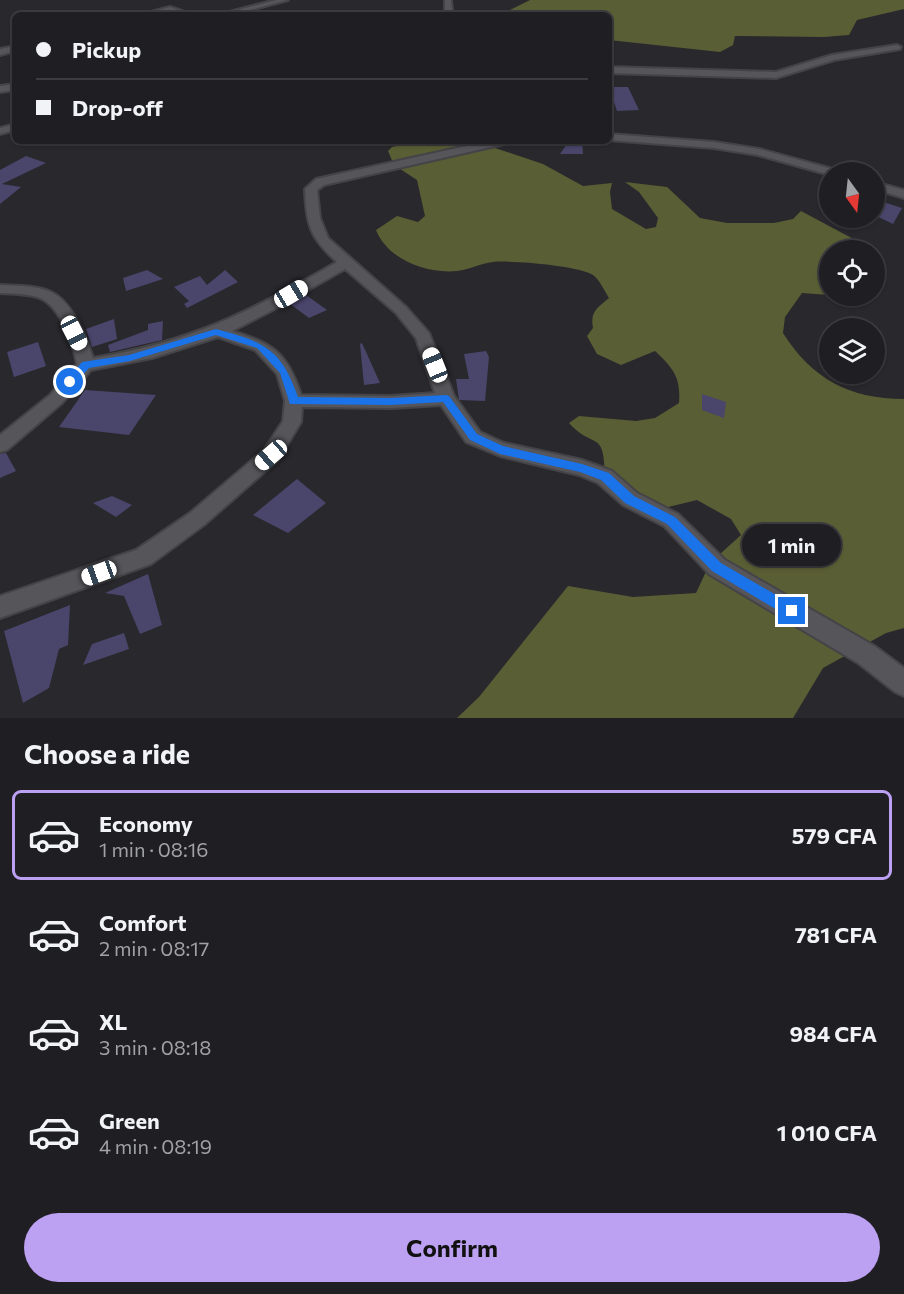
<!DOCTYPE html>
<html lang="en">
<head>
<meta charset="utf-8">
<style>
	:root { --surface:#1f1e22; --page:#27272a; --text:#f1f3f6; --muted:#a1a2a5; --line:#3c3c40; --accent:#bca0f2 }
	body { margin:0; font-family:Commissioner,sans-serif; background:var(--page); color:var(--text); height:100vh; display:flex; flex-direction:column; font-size:22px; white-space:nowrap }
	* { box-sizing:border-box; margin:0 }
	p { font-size:20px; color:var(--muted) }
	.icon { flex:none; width:33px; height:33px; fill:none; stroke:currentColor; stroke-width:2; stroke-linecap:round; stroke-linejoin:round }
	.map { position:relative; height:718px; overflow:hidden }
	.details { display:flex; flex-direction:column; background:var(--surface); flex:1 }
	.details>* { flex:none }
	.banner { position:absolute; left:12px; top:12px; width:600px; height:132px; border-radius:9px; box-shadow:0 2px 4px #0004,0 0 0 2px var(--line); display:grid; align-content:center; height:132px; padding:0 24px; background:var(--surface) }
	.needle { width:39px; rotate:165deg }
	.tools { position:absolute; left:819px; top:162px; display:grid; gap:12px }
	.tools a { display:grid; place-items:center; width:66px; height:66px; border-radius:50%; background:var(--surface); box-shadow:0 2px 4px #0004,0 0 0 2px var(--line); font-size:30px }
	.end { position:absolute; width:27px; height:27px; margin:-14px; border:8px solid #1a73e8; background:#fff; box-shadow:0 0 0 3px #fff }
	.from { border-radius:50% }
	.bubble { position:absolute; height:42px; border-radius:21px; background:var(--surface); box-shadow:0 2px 4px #0004,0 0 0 2px var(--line); font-size:20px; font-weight:700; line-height:42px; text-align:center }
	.car { position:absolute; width:18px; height:36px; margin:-18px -9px; border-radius:8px; box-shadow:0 0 4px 2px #0007; background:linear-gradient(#fff 24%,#345 0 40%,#fff 0 76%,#345 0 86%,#fff 0) }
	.banner b { display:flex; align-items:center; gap:21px; height:57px; font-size:22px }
	.banner b+b { border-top:2px solid var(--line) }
	.banner i { width:15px; height:15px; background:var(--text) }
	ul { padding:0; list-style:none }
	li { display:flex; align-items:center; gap:18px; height:90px; margin:0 12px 9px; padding:0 12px; border:3px solid transparent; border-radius:9px }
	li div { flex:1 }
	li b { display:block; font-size:22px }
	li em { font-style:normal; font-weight:700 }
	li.selected { border-color:var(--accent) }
	li>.icon { width:54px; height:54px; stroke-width:1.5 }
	h2 { padding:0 24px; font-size:27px; line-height:72px }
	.primary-button { display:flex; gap:12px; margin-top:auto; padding:12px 24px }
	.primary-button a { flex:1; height:69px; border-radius:36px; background:var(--accent); color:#111; font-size:24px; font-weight:700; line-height:69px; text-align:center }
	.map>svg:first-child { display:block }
</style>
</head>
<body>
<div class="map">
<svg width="904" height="718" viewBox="0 0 904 718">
	<rect width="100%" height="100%" fill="#29282d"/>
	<path fill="#5a5e34" d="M530 0H904V9L857 20 849 35 824 37 735 36 733 45 720 52 609 40V15H512L506 12Z
		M422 141 477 142 543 164 583 186 612 183 610 192 612 209 646 229 656 227 658 218 639 192 625 182 667 187 700 218 727 223H774L793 219 801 211 874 250H830L829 295 802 293 785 317 783 333C812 379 850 399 904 399V628L886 633 823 668 793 718H457L479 697 568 586 633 597 696 593 710 563 741 535 731 519 697 500 660 509 605 477C604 427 594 451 569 423L579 416 636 421 655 418 679 403C681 377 673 368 655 351L621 365 597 354 587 336 593 328C590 312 597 308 609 298 605 292 600 280 593 275 581 266 510 260 493 262 481 263 469 270 457 271 427 274 388 260 376 230L397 216 418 222 425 216 417 180 394 165 388 151 392 147Z"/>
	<path fill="#4a456b" d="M609 87H628L639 110 617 111Z
		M569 141H582L583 154H560Z
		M26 156 46 163 2 184 21 187 0 204V170Z
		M874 199 902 208 893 224 874 215Z
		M147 270 163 279 126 291 123 278Z
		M225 270 238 282 187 308 184 304 189 301 174 287 200 276 207 285Z
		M306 295 327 310 309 318 289 303Z
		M114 319 117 339 92 347 86 329Z
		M163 321 162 340 110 352 108 345 148 330V324Z
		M38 342 46 366 14 377 7 352Z
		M362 343 380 383 364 385 360 344Z
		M486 351 489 357 485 401 459 400 456 379H469L464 354Z
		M85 390 156 395 129 435 59 427Z
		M702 394 726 402 724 418 702 410Z
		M6 453 16 471 0 478V454Z
		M297 479 326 503 288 533 253 515Z
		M112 496 132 505 116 517 93 503Z
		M148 574 162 625 140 634 124 596 105 593Z
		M70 605 68 645 59 649 49 688 23 703 4 631Z
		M124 633 129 649 83 665 92 644Z"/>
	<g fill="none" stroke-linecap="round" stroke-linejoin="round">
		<defs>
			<path id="minor" d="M276 0H288L231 15H218Z
				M445 0H451L452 10 456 15H448L445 13Z
				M170 7 193 15H181L170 11 140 15Z
				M897 45 901 47 900 49 834 60 776 78 609 73V67L776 72 832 55Z
				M15 46V51L0 55V49Z
				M15 84V90L0 92V86Z
				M15 124V130L0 134V128Z
				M609 134 714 142 759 149 836 170 838 172H830V175L758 155 714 148 609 140Z
				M489 141H509L504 144 324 185 317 190 320 218 328 238 406 307 429 333 454 396 480 432 504 443 582 460 612 471 637 493 678 514 725 560 876 647 904 668V696L895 692 858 663 709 574 664 526 623 505 598 483 579 475 500 456 466 442 441 405 391 408 302 407 301 422 278 460 204 525 151 564 0 618V596L136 550 190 513 264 450 283 421 285 401 277 374 255 350 218 337 152 358 91 370 62 403 7 450 0 452V435L50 395 77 364C73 344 61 309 42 299 30 293 13 294 0 293V285C17 286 35 285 51 292 73 302 86 337 93 358 191 342 252 311 337 262 310 238 306 224 305 189L316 179ZM345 269 396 313 416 338 435 393 391 396 301 395C287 352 273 344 232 331L271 311Z
				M874 182 904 190V198L874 189Z"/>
		</defs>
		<use href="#minor" stroke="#444448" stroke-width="4"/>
		<use href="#minor" fill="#56555a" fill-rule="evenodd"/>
	</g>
	<path fill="#1a73e8" d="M216 329C264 342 281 348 298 397L391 398 446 395 449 396 477 434 503 446 582 464 609 473 634 496 675 517 721 563 797 607 799 611 797 616 792 618 787 616 712 571 667 524 625 503 601 480 580 472 500 454 470 440 443 402 391 405 290 404 280 373 257 348 216 335 130 361 89 368 74 385H67L65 382 82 362 129 355Z"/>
</svg>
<div class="tools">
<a><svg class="needle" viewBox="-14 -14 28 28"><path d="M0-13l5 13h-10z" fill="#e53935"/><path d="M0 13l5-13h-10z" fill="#a1a2a5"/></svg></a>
<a><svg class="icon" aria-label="locate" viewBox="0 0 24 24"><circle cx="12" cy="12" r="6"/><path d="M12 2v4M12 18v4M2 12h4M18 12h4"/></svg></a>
<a><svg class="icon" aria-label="layers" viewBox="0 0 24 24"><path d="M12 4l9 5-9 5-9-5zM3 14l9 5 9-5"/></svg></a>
</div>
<i class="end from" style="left:70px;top:382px"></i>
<i class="end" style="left:792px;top:611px"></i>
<div class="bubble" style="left:742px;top:524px;width:99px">1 min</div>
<i class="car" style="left:291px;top:294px;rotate:59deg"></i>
<i class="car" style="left:74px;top:333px;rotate:153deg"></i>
<i class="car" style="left:435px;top:365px;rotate:338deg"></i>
<i class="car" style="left:271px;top:455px;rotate:229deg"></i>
<i class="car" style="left:99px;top:573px;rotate:250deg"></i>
<div class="banner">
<b><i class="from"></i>Pickup</b>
<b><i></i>Drop-off</b>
</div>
</div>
<section class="details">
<h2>Choose a ride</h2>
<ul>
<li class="selected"><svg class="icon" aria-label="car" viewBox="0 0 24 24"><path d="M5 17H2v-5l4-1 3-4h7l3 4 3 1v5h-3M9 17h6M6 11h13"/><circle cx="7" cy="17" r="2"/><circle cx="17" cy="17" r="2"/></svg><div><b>Economy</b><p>1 min · 08:16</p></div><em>579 CFA</em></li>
<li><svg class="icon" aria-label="car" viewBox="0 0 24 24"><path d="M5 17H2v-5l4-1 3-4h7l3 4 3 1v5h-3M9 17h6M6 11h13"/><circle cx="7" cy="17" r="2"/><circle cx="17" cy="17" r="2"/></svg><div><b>Comfort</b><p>2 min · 08:17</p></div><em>781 CFA</em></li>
<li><svg class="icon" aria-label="car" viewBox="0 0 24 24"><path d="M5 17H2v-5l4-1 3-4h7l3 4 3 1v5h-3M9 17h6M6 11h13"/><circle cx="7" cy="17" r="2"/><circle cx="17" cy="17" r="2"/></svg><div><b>XL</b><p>3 min · 08:18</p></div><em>984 CFA</em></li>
<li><svg class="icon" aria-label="car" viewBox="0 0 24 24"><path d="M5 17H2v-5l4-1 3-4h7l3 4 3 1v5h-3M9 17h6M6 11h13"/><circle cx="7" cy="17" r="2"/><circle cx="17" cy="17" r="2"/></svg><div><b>Green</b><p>4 min · 08:19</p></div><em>1 010 CFA</em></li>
</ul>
<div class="primary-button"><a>Confirm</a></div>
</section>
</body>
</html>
